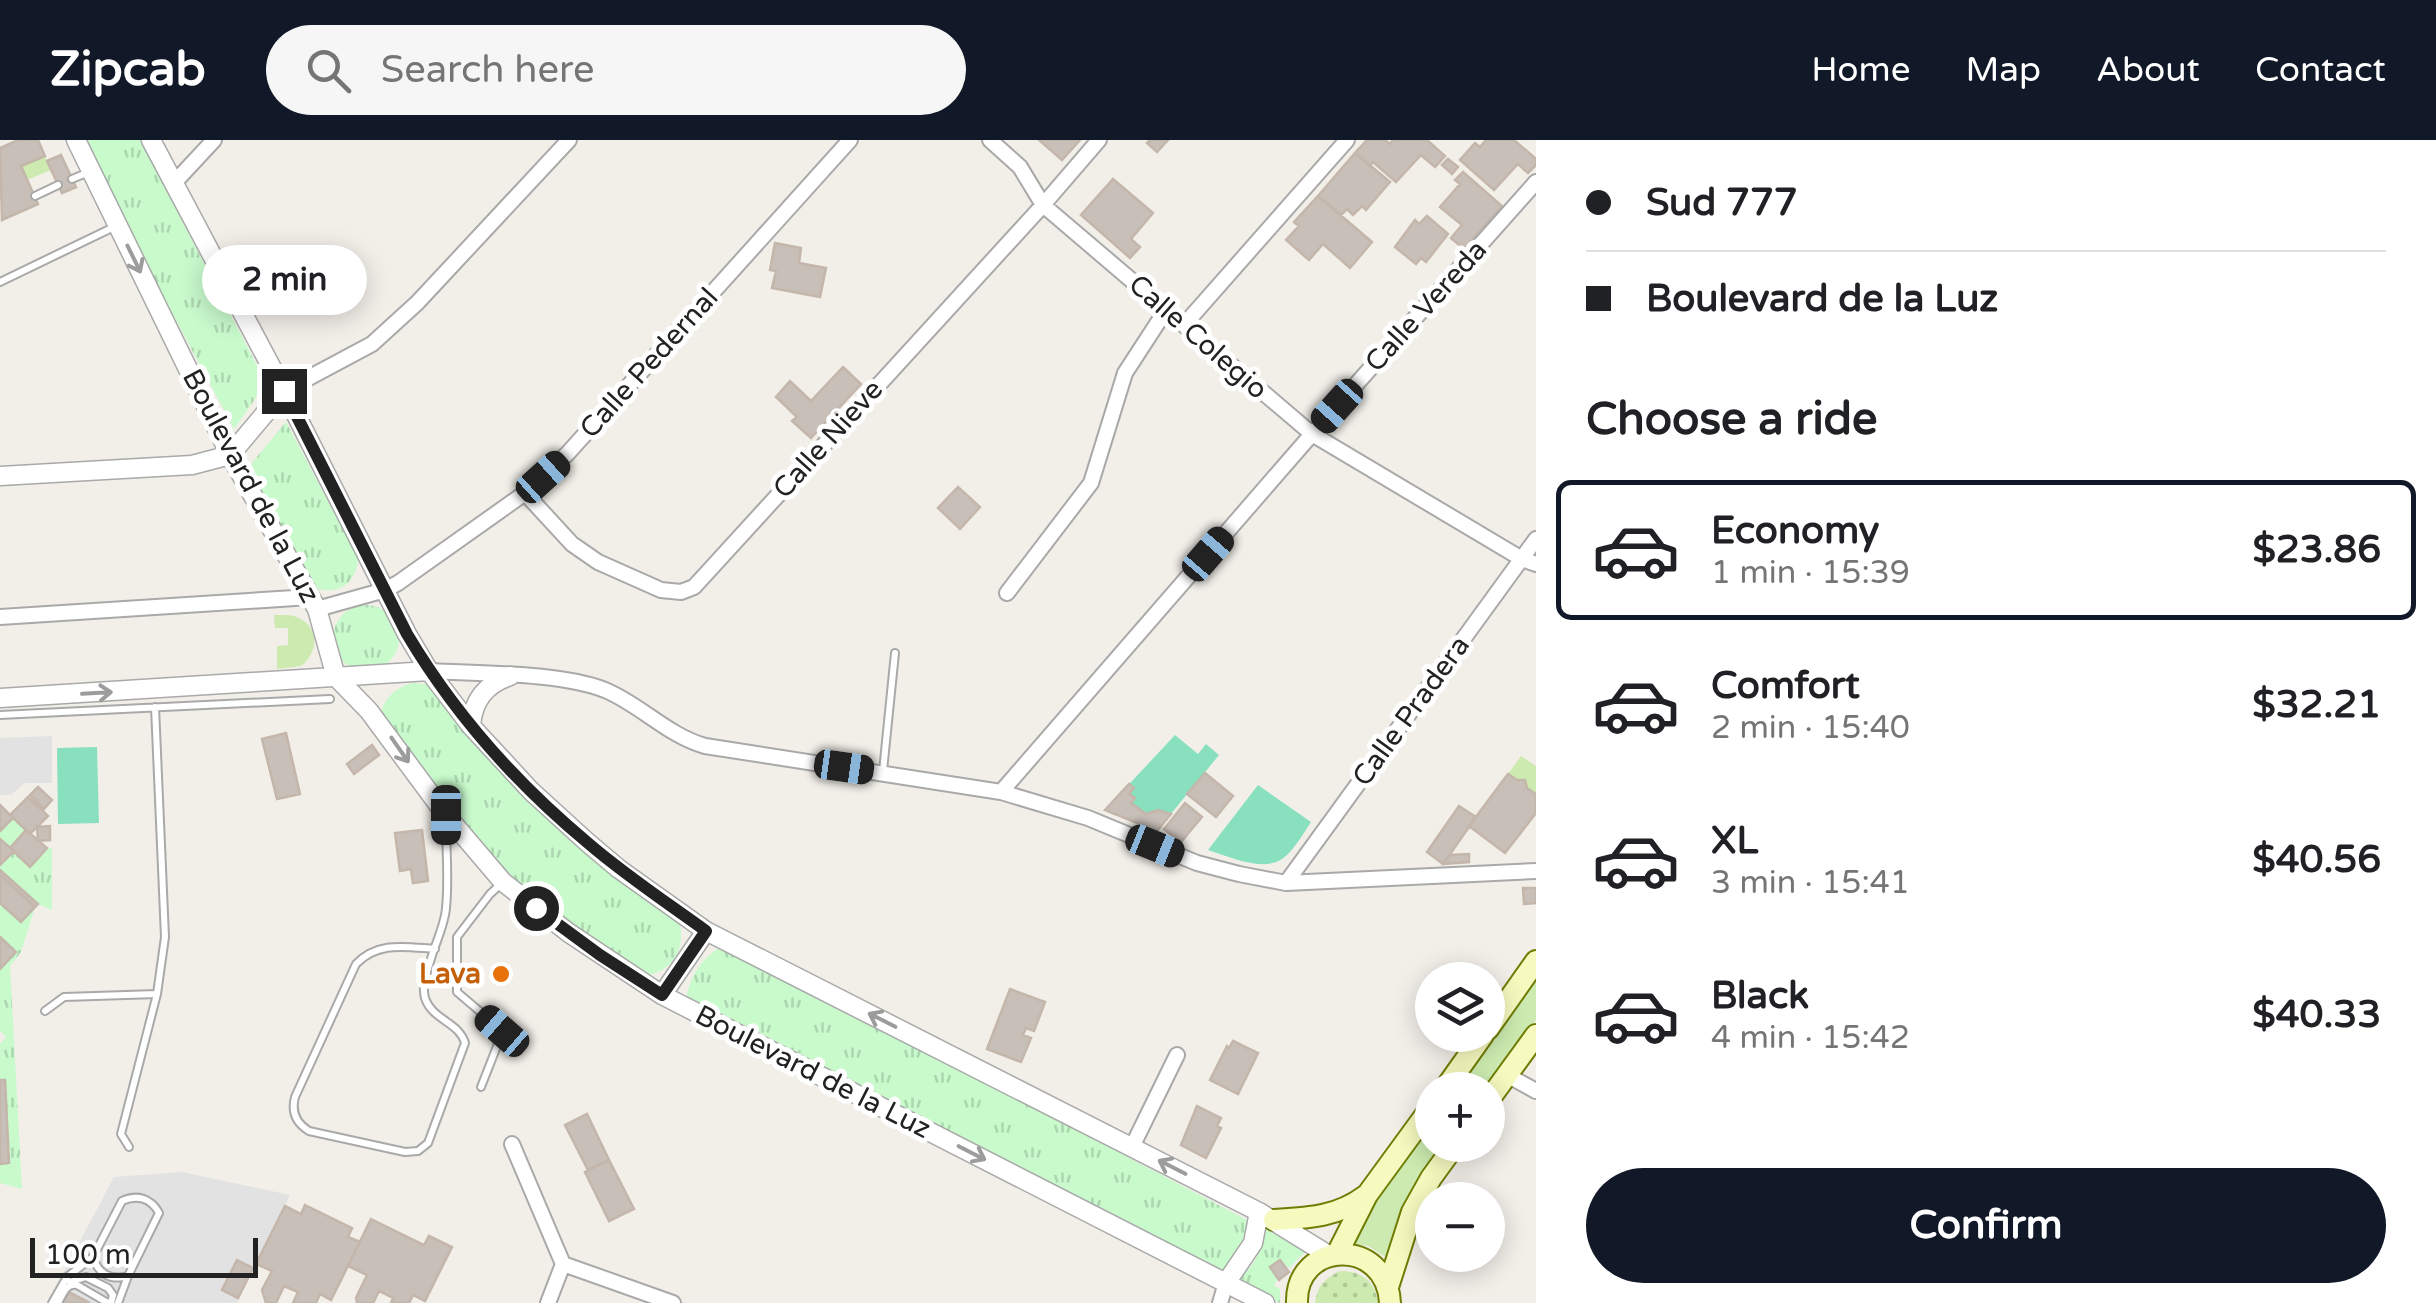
<!DOCTYPE html>
<html lang="en">
<head>
<meta charset="utf-8">
<style>
	:root { --surface:#fff; --page:#f6f6f6; --text:#202124; --muted:#757577; --line:#e0e0e0; --accent:#111827 }
	body { margin:0; font-family:"Varela Round",sans-serif; background:var(--page); color:var(--text); height:100vh; display:flex; flex-direction:column; font-size:38px; white-space:nowrap }
	* { box-sizing:border-box; margin:0 }
	p { font-size:32px; color:var(--muted) }
	.icon { flex:none; width:55px; height:55px; fill:none; stroke:currentColor; stroke-width:2; stroke-linecap:round; stroke-linejoin:round }
	.map { position:relative; flex:1; overflow:hidden }
	.drawer { display:flex; flex-direction:column; background:var(--surface); width:900px }
	.drawer>* { flex:none }
	.top-card { display:grid; align-content:center; height:220px; padding:0 50px; background:var(--surface) }
	.buttons { position:absolute; left:1415px; top:822px; display:grid; gap:20px }
	.buttons a { display:grid; place-items:center; width:90px; height:90px; border-radius:50%; background:var(--surface); box-shadow:0 5px 25px #0003; font-size:50px }
	.scale { position:absolute; left:30px; bottom:25px; width:228px; box-sizing:border-box; padding-left:10px; border:5px solid #222; border-top:0; font-size:28px; line-height:35px; white-space:nowrap; color:#222; -webkit-text-stroke:8px #fff; paint-order:stroke }
	.end { position:absolute; width:45px; height:45px; margin:-22px; border:12px solid #222; background:#fff; box-shadow:0 0 0 5px #fff }
	.from { border-radius:50% }
	.bubble { position:absolute; height:70px; border-radius:35px; background:var(--surface); box-shadow:0 5px 25px #0003; font-size:32px; font-weight:700; line-height:70px; text-align:center }
	.car { position:absolute; width:30px; height:60px; margin:-30px -15px; border-radius:12px; box-shadow:0 0 8px 2px #0007; background:linear-gradient(#222 24%,#8ab4d8 0 40%,#222 0 76%,#8ab4d8 0 86%,#222 0) }
	.top-card b { display:flex; align-items:center; gap:35px; height:95px; font-size:38px }
	.top-card b+b { border-top:2px solid var(--line) }
	.top-card i { width:25px; height:25px; background:var(--text) }
	ul { padding:0; list-style:none }
	li { display:flex; align-items:center; gap:30px; height:140px; margin:0 20px 15px; padding:0 30px; border:5px solid transparent; border-radius:15px }
	li div { flex:1 }
	li b { display:block; font-size:38px }
	li em { font-style:normal; font-weight:700 }
	li.current { border-color:var(--accent) }
	li>.icon { width:90px; height:90px; stroke-width:1.5 }
	h2 { padding:0 50px; font-size:45px; line-height:120px }
	.cta { display:flex; gap:20px; margin-top:auto; padding:20px 50px }
	.cta a { flex:1; height:115px; border-radius:60px; background:var(--accent); color:#fff; font-size:40px; font-weight:700; line-height:115px; text-align:center }
	header { display:flex; align-items:center; gap:60px; box-sizing:border-box; height:140px; padding:0 50px; background:var(--accent); color:#fff }
	header strong { font-size:48px }
	nav { display:flex; gap:55px; margin-inline-start:auto; font-size:35px }
	.search { width:700px; height:90px; background:var(--page); display:flex; align-items:center; gap:25px; box-sizing:border-box; padding:0 35px; border-radius:55px; color:var(--muted); font-size:38px }
	main { display:flex; flex:1; min-height:0 }
	.map>svg:first-child { display:block }
</style>
</head>
<body>
<header>
<strong>Zipcab</strong>
<div class="search"><svg class="icon" aria-label="search" viewBox="0 0 24 24"><circle cx="10" cy="10" r="6"/><path d="M15 15l6 6"/></svg>Search here</div>
<nav><a>Home</a><a>Map</a><a>About</a><a>Contact</a></nav>
</header>
<main>
<div class="map">
<svg width="1536" height="1163" viewBox="0 0 1536 1163">
	<defs>
		<pattern id="grass-dots" width="8" height="8" patternUnits="userSpaceOnUse" patternTransform="scale(2.5)"><rect width="8" height="8" fill="#cdebb0"/><path d="M2 2h.1M6 6h.1" fill="none" stroke="#b0c997" stroke-width="1.8" stroke-linecap="round"/></pattern>
		<pattern id="park-tufts" width="24" height="20" patternUnits="userSpaceOnUse" patternTransform="scale(2.5)"><rect width="24" height="20" fill="#c8facc"/><path d="M3 7l-1-3M5 7V3M7 7l1-3M15 17l-1-3M17 17v-4M19 17l1-3" fill="none" stroke="#acd6af"/></pattern>
	</defs>
	<rect width="100%" height="100%" fill="#f2efe9"/>
	<path fill="url(#grass-dots)" d="M1340 1131C1362 1131 1375 1141 1378 1163H1315C1317 1146 1325 1138 1340 1131Z"/>
	<path fill="url(#park-tufts)" d="M80 0H140L266 243 234 289Z
		M286 282 358 418C357 446 333 458 309 445L253 348 251 324Z
		M333 498a33 33 0 1 1 66 0a33 33 0 1 1-66 0Z
		M413 543 430 545 617 738 680 784C685 811 673 830 646 836 597 805 547 771 505 729 458 681 421 625 381 571 387 555 397 547 413 543Z
		M13 678 26 690 10 708 0 699V691Z
		M47 708H52V770L38 764 0 730V725L14 711 30 726Z
		M0 763 21 782 35 767 21 812 10 826 22 1049 0 1043V1024L9 1023 5 941 0 940V904L6 897 0 891V829L16 812 0 797Z
		M724 805 1247 1080C1246 1101 1237 1119 1221 1132L686 860C690 835 702 817 724 805Z
		M1264 1088 1305 1112 1289 1128 1280 1120 1270 1127 1278 1138 1274 1146 1280 1149V1163L1235 1142C1253 1128 1263 1112 1264 1088Z"/>
	<path fill="#cdebb0" d="M45 16 51 30 27 40 21 26Z
		M274 475C283 475 292 474 299 478 321 489 317 514 301 526L277 529V506L288 505V488H275Z
		M1521 616 1536 626V654L1527 648 1525 640H1517L1508 634Z
		M1536 837V880L1486 950H1455Z
		M1432 981V1005H1446L1387 1118 1368 1106 1347 1102 1368 1067Z"/>
	<path fill="#88e0be" d="M1175 595 1198 614 1206 604 1219 615 1157 691 1105 670Z
		M97 607 99 683 58 684 57 608Z
		M1258 645 1311 682C1304 693 1296 706 1287 715 1267 735 1231 717 1208 710Z"/>
	<path fill="#e2e2e2" d="M52 596V643H25L11 655H0V598Z
		M182 1032 290 1055 237 1163H90L57 1145 114 1037Z"/>
	<path fill="#c7bfb8" stroke="#c4b6ab" stroke-width="2.5" d="M18 0H38L45 16 21 26 38 64 2 80 0 8Z
		M1039 0H1080L1062 20Z
		M1150 0H1168L1157 12 1147 3Z
		M1367 0H1385L1390 4 1393 0H1427L1445 16 1435 27 1421 15 1396 42 1373 22 1370 26 1355 13Z
		M1486 0H1514L1536 19V25L1528 33 1518 24 1494 50 1460 20 1475 3 1480 7Z
		M1355 13 1390 42 1366 70 1362 66 1353 75 1347 69 1341 75 1318 56Z
		M61 15 76 47 62 53 47 21Z
		M1448 19 1458 27 1452 34 1442 25Z
		M1463 32 1502 66 1464 109 1451 98 1462 85 1440 67 1460 44 1455 40Z
		M1113 39 1153 73 1131 99 1140 107 1130 118 1081 75Z
		M1318 56 1372 102 1350 128 1323 104 1309 120 1286 100 1299 86 1294 82Z
		M1427 76 1448 94 1426 122 1421 118 1416 124 1395 107 1415 80 1419 84Z
		M775 103 801 108 799 123 826 128 820 157 772 148 776 131 770 130Z
		M843 227 861 244 811 298 792 281 797 277 776 257 790 241 811 261Z
		M958 347 980 367 960 389 938 368Z
		M286 593 300 654 277 659 262 599Z
		M372 605 379 615 354 634 347 624Z
		M1205 633 1233 656 1216 677 1187 654Z
		M1508 634 1517 640H1525L1527 648 1536 654V673L1505 713 1469 686Z
		M1129 644 1134 648 1129 654 1135 658 1131 663 1146 674 1158 670 1171 674 1157 691 1105 670Z
		M38 647 52 660 44 669 30 655Z
		M28 657 48 676 30 694 10 675Z
		M1185 663 1202 677 1181 702 1164 689Z
		M0 665 13 678 0 691Z
		M1459 666 1476 677 1443 724 1427 712Z
		M50 686V700L38 701 37 687Z
		M26 690 47 708 30 727 10 708Z
		M422 690 428 741 413 743 411 729 400 731 395 693Z
		M0 699 14 711 0 725Z
		M1469 714V722L1443 724 1449 715Z
		M0 730 38 764 35 767 0 735Z
		M0 735 35 767 21 782 0 763Z
		M1523 748H1536V763L1524 764Z
		M0 797 16 812 0 829Z
		M1010 849 1045 862 1034 891 1026 888 1023 895 1031 898 1021 922 987 909Z
		M1233 901 1258 913 1238 954 1210 940 1227 906 1229 908Z
		M0 940H5L9 1023 0 1024Z
		M1197 966 1221 978 1217 986 1221 988 1206 1018 1181 1005Z
		M587 974 609 1020 588 1030 565 985Z
		M609 1020 634 1069 609 1081 585 1032Z
		M305 1065 352 1088 348 1097 360 1102 331 1160 320 1154 316 1163H293L298 1152 284 1146 276 1163H266L262 1150 272 1131 256 1124 285 1066 301 1074Z
		M371 1079 424 1105 429 1096 452 1107 425 1161 413 1155 409 1163H391L393 1158 379 1151 373 1163H357L356 1158 367 1135 348 1126Z
		M237 1120 253 1128 238 1158 222 1150Z
		M1280 1120 1289 1132 1279 1140 1270 1127Z
		M69 1152 90 1163H63Z"/>
	<g fill="none" stroke-linecap="round" stroke-linejoin="round">
		<defs>
			<path id="service" d="M72 39 89 32
				M35 56 58 45
				M0 142 116 86
				M0 575 330 559
				M883 631 895 513
				M435 809C405 807 378 801 356 824L295 957C291 972 296 983 309 991L405 1012 418 1011 428 1003 465 903C459 882 432 880 425 858 421 843 429 827 433 812 438 798 445 782 446 768 449 739 446 710 446 682
				M45 871 64 857 157 854
				M481 947 503 891 457 852V797L490 754 502 743
				M129 1007 121 994 157 854 165 797 155 567
				M93 1117C98 1134 111 1141 128 1136
				M70 1142 86 1137 108 1148 113 1155 111 1163
				M52 1163 67 1137 93 1117 122 1061C137 1054 151 1058 159 1073L128 1136 118 1163
				M58 1163C63 1154 66 1143 77 1145L108 1163"/>
			<path id="minor" d="M990 0 1020 27 1043 65 1312 294 1522 419 1536 424
				M174 43 214 0
				M1184 185 1347 0
				M284 251 372 204 417 163 569 0
				M525 353 572 404 598 422 661 450 681 452 694 447 1043 65 1099 0
				M1007 453 1091 343 1125 233 1166 170
				M317 469 385 450 398 443 525 353 568 313 850 0
				M0 477 310 457
				M429 531C480 534 558 532 605 550 641 565 667 595 705 606L1001 652 1088 678 1197 723 1239 734 1286 743 1536 731
				M1001 652 1312 294 1536 42
				M1286 743 1536 399
				M1507 935 1536 951
				M512 1004 563 1124
				M1132 1007 1177 915
				M563 1124 673 1163
				M548 1163 563 1124
				M1220 1163 1226 1143"/>
			<path id="tertiary" d="M76 0 230 315 317 469 336 537 369 571 446 675 503 742 569 793 662 855 1265 1163
				M151 0 284 251 407 494 429 531 471 586 531 651 587 702 619 729 706 791 1259 1072 1330 1116
				M0 336 192 325 230 315 284 251
				M0 558 429 531
				M471 586C473 560 486 544 510 536
				M662 855 706 791
				M1226 1143 1253 1103 1259 1072"/>
			<path id="secondary" d="M1488 889 1536 821
				M1444 950 1483 895
				M1488 961 1536 895
				M1274 1080C1308 1078 1337 1077 1365 1056
				M1337 1114 1367 1055 1432 966
				M1388 1147 1412 1072 1431 1038 1455 1005
				M1297 1163C1295 1100 1387 1097 1390 1163"/>
		</defs>
		<use href="#service" stroke="#a9a9a9" stroke-width="10"/>
		<use href="#minor" stroke="#a9a9a9" stroke-width="18"/>
		<use href="#tertiary" stroke="#a9a9a9" stroke-width="21"/>
		<use href="#secondary" stroke="#707d05" stroke-width="24"/>
		<use href="#service" stroke="#fff" stroke-width="6"/>
		<use href="#minor" stroke="#fff" stroke-width="14"/>
		<use href="#tertiary" stroke="#fff" stroke-width="18"/>
		<use href="#secondary" stroke="#f7fabf" stroke-width="20"/>
	</g>
	<defs><path id="oneway-shaft" d="M-6 0H5M1.5-3L5.5 0L1.5 3" fill="none" stroke-width="1.6" stroke-linecap="round" stroke-linejoin="round" transform="scale(2.5)"/></defs>
	<g stroke="#9c9c9c">
		<use href="#oneway-shaft" transform="translate(134 119) rotate(64)"/>
		<use href="#oneway-shaft" transform="translate(97 553) rotate(-3)"/>
		<use href="#oneway-shaft" transform="translate(400 610) rotate(55)"/>
		<use href="#oneway-shaft" transform="translate(882 880) rotate(-153)"/>
		<use href="#oneway-shaft" transform="translate(972 1013) rotate(27)"/>
		<use href="#oneway-shaft" transform="translate(1172 1027) rotate(-153)"/>
	</g>
	<g fill="none" stroke-linecap="round" stroke-linejoin="round">
		<path stroke="#222" stroke-width="12" d="M284 251 407 494C454 573 517 644 588 703 625 735 666 762 706 791L662 855 600 815 536 768"/>
	</g>
	<circle fill="#e8710a" stroke="#fff" stroke-width="4" cx="501" cy="834" r="10"/>
	<g text-anchor="middle" dominant-baseline="central" stroke-width="10" stroke-linejoin="round" paint-order="stroke">
		<g font-size="28" fill="#222" stroke="#fff">
			<text transform="translate(1426 166) rotate(-48)">Calle Vereda</text>
			<text transform="translate(1198 197) rotate(41)">Calle Colegio</text>
			<text transform="translate(649 223) rotate(-48)">Calle Pedernal</text>
			<text transform="translate(828 299) rotate(-48)">Calle Nieve</text>
			<text transform="translate(251 346) rotate(62)">Boulevard de la Luz</text>
			<text transform="translate(1411 571) rotate(-54)">Calle Pradera</text>
			<text transform="translate(813 932) rotate(27)">Boulevard de la Luz</text>
		</g>
		<g font-size="28" font-weight="bold" fill="#c56008" stroke="#fff" text-anchor="end">
			<text x="481" y="834">Lava</text>
		</g>
	</g>
</svg>
<div class="buttons">
<a><svg class="icon" aria-label="layers" viewBox="0 0 24 24"><path d="M12 4l9 5-9 5-9-5zM3 14l9 5 9-5"/></svg></a>
<a>+</a>
<a>−</a>
</div>
<div class="scale">100 m</div>
<i class="end from" style="left:536px;top:768px"></i>
<i class="end" style="left:284px;top:251px"></i>
<div class="bubble" style="left:202px;top:105px;width:165px">2 min</div>
<i class="car" style="left:1337px;top:266px;rotate:222deg"></i>
<i class="car" style="left:543px;top:337px;rotate:48deg"></i>
<i class="car" style="left:1208px;top:414px;rotate:41deg"></i>
<i class="car" style="left:844px;top:627px;rotate:98deg"></i>
<i class="car" style="left:446px;top:675px;rotate:180deg"></i>
<i class="car" style="left:1155px;top:706px;rotate:112deg"></i>
<i class="car" style="left:502px;top:891px;rotate:311deg"></i>
</div>
<section class="drawer">
<div class="top-card">
<b><i class="from"></i>Sud 777</b>
<b><i></i>Boulevard de la Luz</b>
</div>
<h2>Choose a ride</h2>
<ul>
<li class="current"><svg class="icon" aria-label="car" viewBox="0 0 24 24"><path d="M5 17H2v-5l4-1 3-4h7l3 4 3 1v5h-3M9 17h6M6 11h13"/><circle cx="7" cy="17" r="2"/><circle cx="17" cy="17" r="2"/></svg><div><b>Economy</b><p>1 min · 15:39</p></div><em>$23.86</em></li>
<li><svg class="icon" aria-label="car" viewBox="0 0 24 24"><path d="M5 17H2v-5l4-1 3-4h7l3 4 3 1v5h-3M9 17h6M6 11h13"/><circle cx="7" cy="17" r="2"/><circle cx="17" cy="17" r="2"/></svg><div><b>Comfort</b><p>2 min · 15:40</p></div><em>$32.21</em></li>
<li><svg class="icon" aria-label="car" viewBox="0 0 24 24"><path d="M5 17H2v-5l4-1 3-4h7l3 4 3 1v5h-3M9 17h6M6 11h13"/><circle cx="7" cy="17" r="2"/><circle cx="17" cy="17" r="2"/></svg><div><b>XL</b><p>3 min · 15:41</p></div><em>$40.56</em></li>
<li><svg class="icon" aria-label="car" viewBox="0 0 24 24"><path d="M5 17H2v-5l4-1 3-4h7l3 4 3 1v5h-3M9 17h6M6 11h13"/><circle cx="7" cy="17" r="2"/><circle cx="17" cy="17" r="2"/></svg><div><b>Black</b><p>4 min · 15:42</p></div><em>$40.33</em></li>
</ul>
<div class="cta"><a>Confirm</a></div>
</section>
</main>
</body>
</html>
